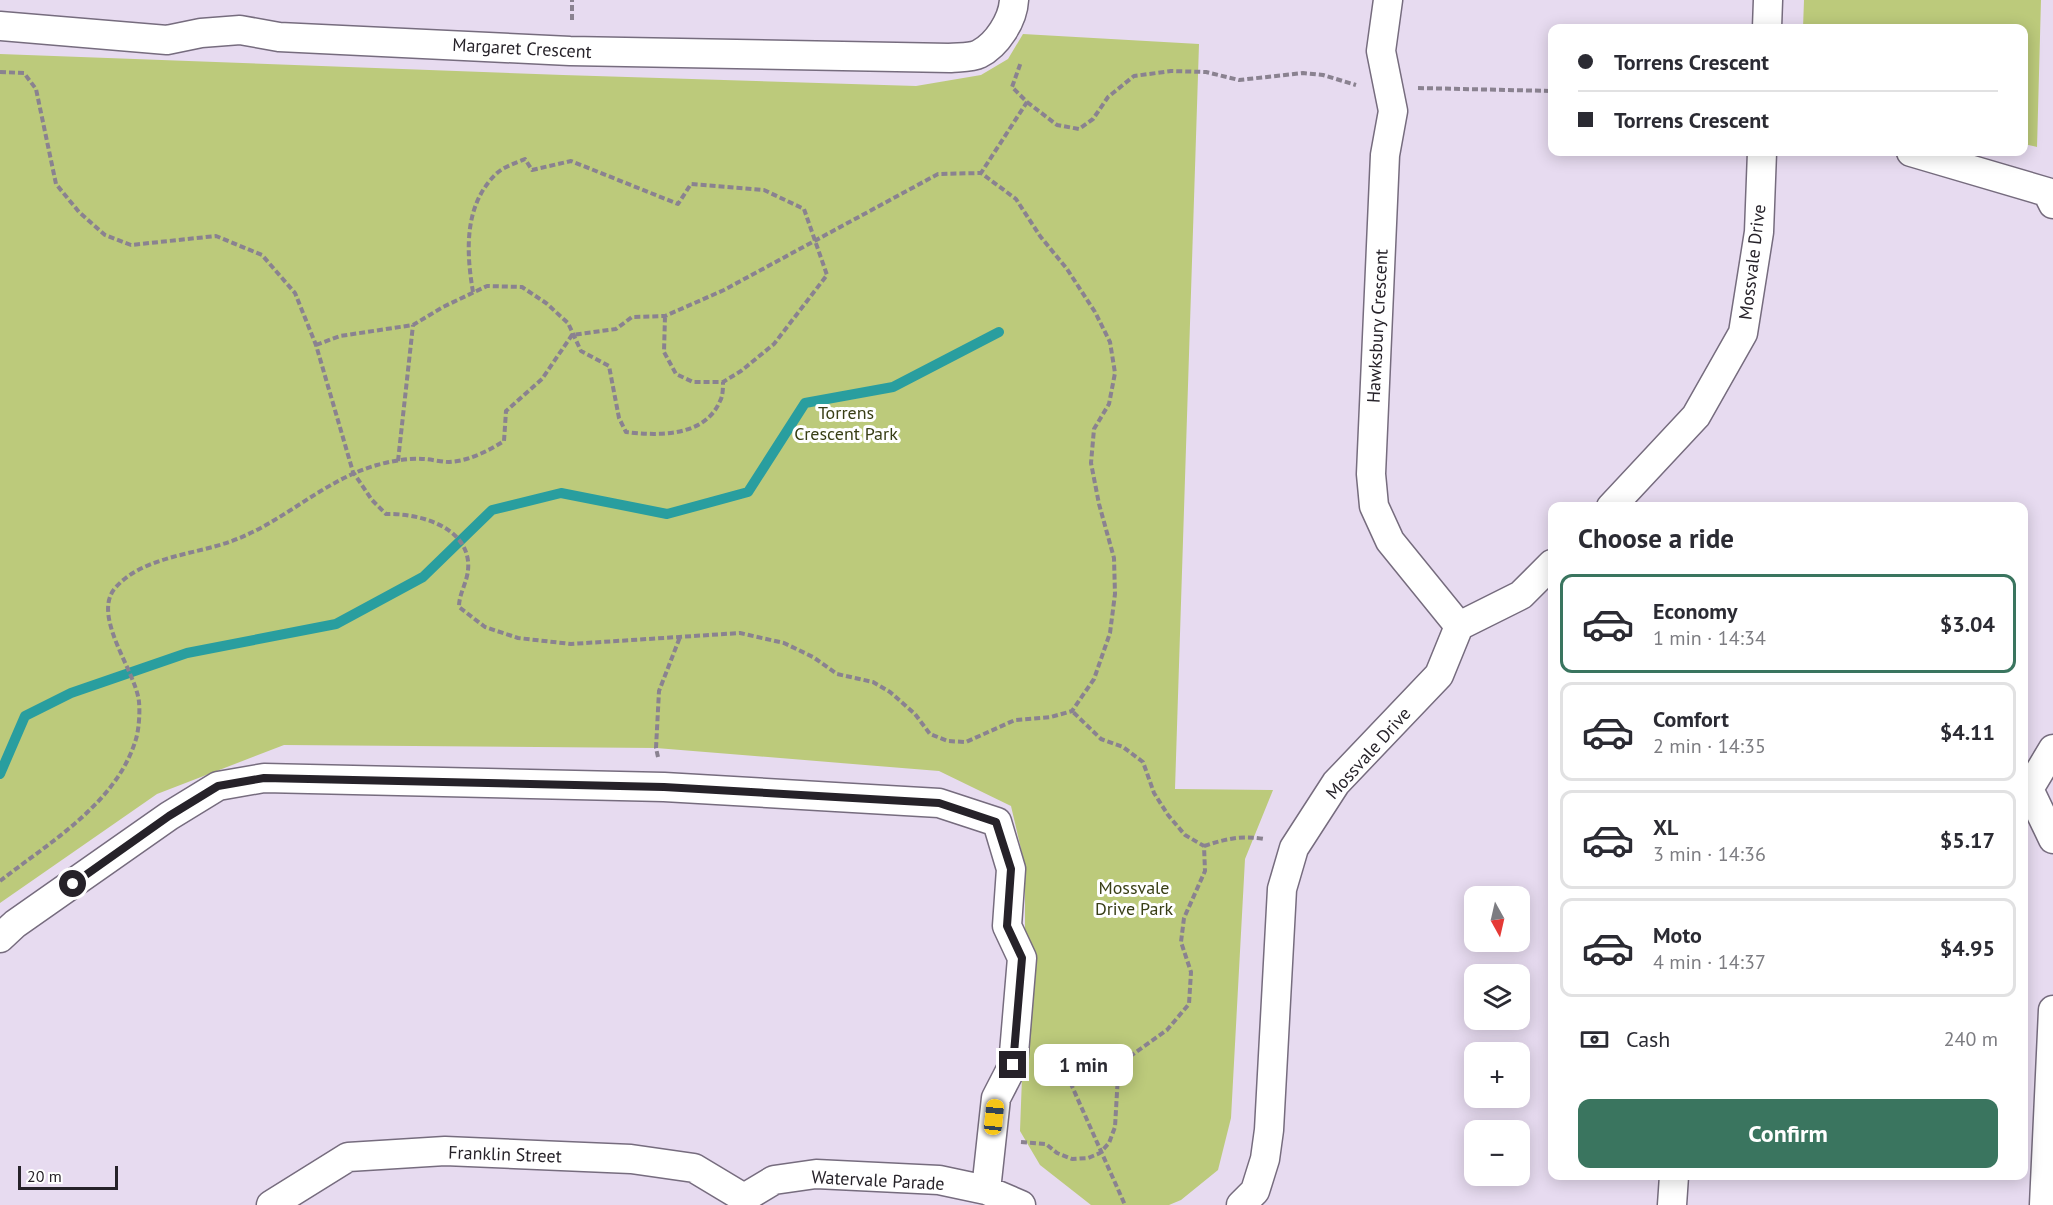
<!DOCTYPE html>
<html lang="en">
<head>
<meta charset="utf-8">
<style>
	:root { --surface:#fff; --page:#f7f7f7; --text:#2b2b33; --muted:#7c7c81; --line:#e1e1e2; --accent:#3a755f }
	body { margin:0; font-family:"PT Sans",sans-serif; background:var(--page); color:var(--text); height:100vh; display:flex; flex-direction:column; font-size:22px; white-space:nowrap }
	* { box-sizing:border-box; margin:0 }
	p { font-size:20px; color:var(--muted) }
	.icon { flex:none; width:33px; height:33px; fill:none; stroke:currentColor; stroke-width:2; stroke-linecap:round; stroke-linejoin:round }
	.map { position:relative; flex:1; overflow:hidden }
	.side { position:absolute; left:1548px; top:502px; width:480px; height:678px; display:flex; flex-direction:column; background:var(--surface); border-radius:12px; box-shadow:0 3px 15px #0003 }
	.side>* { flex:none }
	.banner { position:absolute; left:1548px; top:24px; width:480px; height:132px; border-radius:12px; box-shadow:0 3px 15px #0003; display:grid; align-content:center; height:132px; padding:0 30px; background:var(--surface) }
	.needle { width:39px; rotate:172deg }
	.buttons { position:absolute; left:1464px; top:886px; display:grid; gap:12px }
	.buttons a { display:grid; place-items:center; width:66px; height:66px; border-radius:12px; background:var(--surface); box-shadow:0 3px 15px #0003; font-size:30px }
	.scale { position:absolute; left:18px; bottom:15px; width:100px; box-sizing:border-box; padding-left:6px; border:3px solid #262229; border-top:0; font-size:16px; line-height:21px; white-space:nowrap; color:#262229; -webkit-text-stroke:4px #fff; paint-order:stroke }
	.end { position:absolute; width:27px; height:27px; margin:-14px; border:8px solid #262229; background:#fff; box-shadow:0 0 0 3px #fff }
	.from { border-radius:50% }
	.bubble { position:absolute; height:42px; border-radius:12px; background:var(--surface); box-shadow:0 3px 15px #0003; font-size:20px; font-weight:800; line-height:42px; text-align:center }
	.car { position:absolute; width:18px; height:36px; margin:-18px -9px; border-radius:8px; box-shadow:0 0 4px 2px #0007; background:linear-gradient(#f5c518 24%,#345 0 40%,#f5c518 0 76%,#345 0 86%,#f5c518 0) }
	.banner b { display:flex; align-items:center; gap:21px; height:57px; font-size:22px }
	.banner b+b { border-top:2px solid var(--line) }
	.banner i { width:15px; height:15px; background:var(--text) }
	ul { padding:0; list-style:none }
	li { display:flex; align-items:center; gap:18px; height:99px; margin:0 12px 9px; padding:0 18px; border:3px solid var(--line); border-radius:12px }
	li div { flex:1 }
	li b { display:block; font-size:22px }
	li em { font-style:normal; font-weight:800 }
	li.active { border-color:var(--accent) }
	li>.icon { width:54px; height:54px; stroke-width:1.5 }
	h2 { padding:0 30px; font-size:27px; line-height:72px }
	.pay { display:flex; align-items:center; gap:15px; height:66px; padding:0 30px; font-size:22px }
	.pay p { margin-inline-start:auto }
	.button { display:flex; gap:12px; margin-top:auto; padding:12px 30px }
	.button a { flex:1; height:69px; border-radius:12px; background:var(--accent); color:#fff; font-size:24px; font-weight:800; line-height:69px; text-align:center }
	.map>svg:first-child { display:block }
</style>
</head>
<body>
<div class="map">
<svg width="2053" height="1205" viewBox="0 0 2053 1205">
	<rect width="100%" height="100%" fill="#e7dbf0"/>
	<path fill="#bcca7b" d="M1804 0H2041L2037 147 2024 144V28H1803Z
		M1023 34 1199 44 1175 789 1273 790 1245 859 1231 1118 1218 1170 1181 1200 1169 1205H1091L1040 1165 1020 1131 1025 997V866L1011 806 939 771 656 748 284 745 157 794 0 903V54L563 75 916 86 981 75 1008 59Z"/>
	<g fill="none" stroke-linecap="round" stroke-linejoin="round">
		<path stroke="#299e9f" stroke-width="10" d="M0 774 25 716 71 693 187 653 336 624 423 577 492 510 561 493 667 514 748 492 805 403 893 387 999 332"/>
		<defs>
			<path id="street" d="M1388 0 1381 51 1393 111 1385 155 1371 474 1374 506 1390 541 1459 626
				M0 26 167 40 201 33 240 30 279 37 570 51 950 58C958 57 971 58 979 54 997 45 1013 20 1014 0
				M1767 28 1768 0
				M1911 152 2047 192 2053 204
				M1611 507 1696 416 1743 333 1759 232 1762 152
				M2053 749 2029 789 2053 839
				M0 938 15 924 169 816 218 786 264 778 664 787 939 803 997 822 1011 869 1007 926 1022 958 1013 1065 996 1098 986 1190
				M271 1205 348 1157 445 1151 631 1159 694 1168 744 1198
				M742 1205 744 1198 774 1180 816 1174 939 1180 986 1190 1021 1205
				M1241 1205 1255 1191 1265 1159 1269 1130 1282 889 1294 848 1336 783 1439 675 1459 626 1521 595 1552 564
				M1672 1205 1674 1176
				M2044 1205 2053 1010"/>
		</defs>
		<use href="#street" stroke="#766c7e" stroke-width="31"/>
		<path stroke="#8a8290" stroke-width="4" stroke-dasharray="6 3" stroke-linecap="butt" d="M572 20V0
			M0 72 24 73 36 89 56 184 79 212 105 235 131 245 216 236 262 255 295 293 316 345 353 472 372 500 386 514C416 513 464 525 468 561 470 580 459 591 459 607L485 627 518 638 571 644 740 633 784 643 813 657 837 674 873 682 890 692 915 714 930 734 948 741 966 742 1015 720 1051 717 1072 711 1094 679 1110 633 1115 594 1114 558 1099 504 1091 463 1094 429 1109 404 1115 373 1110 342 1095 312 1067 269 1040 236 1016 199 981 173 1027 102 1012 87 1021 62
			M1418 88 1552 91
			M1027 102 1057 125 1079 129 1093 119 1108 97 1134 76 1171 71 1206 72 1239 80 1303 73 1323 75 1356 85
			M473 292C466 251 464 205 496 174 503 167 516 163 525 159L532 170 571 161 678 204 691 184 764 190 804 209 827 275 774 344 741 371 723 382H693L676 374 664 352 665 316
			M316 345 340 336 413 325 443 307 487 286 522 287 546 303 568 323 581 351 609 366 619 418 626 432C658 436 705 437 720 401 723 396 723 388 723 382
			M398 461 413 325
			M658 757 656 748 659 691 680 637
			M1204 846C1225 839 1242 835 1264 839
			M0 881C50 842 117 803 136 739 139 729 140 712 139 702 136 671 90 615 116 587 143 557 192 555 229 542 282 524 323 480 377 465 391 461 409 458 422 459 431 459 441 462 449 462 469 461 488 451 504 441L506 411 542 379 572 335 616 329 632 317 665 316 724 290 938 174 981 173
			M1117 1081 1089 1080 1071 1084 1125 1205
			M1021 1142 1046 1144 1057 1153 1072 1159 1088 1158 1100 1153 1109 1143 1115 1127 1118 1075 1129 1057 1167 1030 1189 1004 1191 972 1181 942 1184 918 1205 871 1204 846 1185 835 1168 815 1154 793 1143 762 1123 747 1101 739 1072 711"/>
		<use href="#street" stroke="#fff" stroke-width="28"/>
	</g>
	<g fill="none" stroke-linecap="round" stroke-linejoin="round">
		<path stroke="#262229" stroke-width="8" d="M73 884 169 816 218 786 264 778 664 787 939 803 996 822 1011 869 1007 926 1022 958 1013 1065"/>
	</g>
	<g text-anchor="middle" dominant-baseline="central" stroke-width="6" stroke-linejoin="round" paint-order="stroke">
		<g font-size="18" fill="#262229" stroke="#fff">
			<text transform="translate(522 48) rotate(3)">Margaret Crescent</text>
			<text transform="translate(1752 262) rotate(-83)">Mossvale Drive</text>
			<text transform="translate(1377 326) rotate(-87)">Hawksbury Crescent</text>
			<text transform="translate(1368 753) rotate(-48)">Mossvale Drive</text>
			<text transform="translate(505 1154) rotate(2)">Franklin Street</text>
			<text transform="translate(878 1180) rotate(3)">Watervale Parade</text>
		</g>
		<g font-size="18" fill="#383e15" stroke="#fff">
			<text x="846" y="412">Torrens<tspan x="846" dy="21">Crescent Park</tspan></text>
			<text x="1134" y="887">Mossvale<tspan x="1134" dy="21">Drive Park</tspan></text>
		</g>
	</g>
</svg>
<div class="buttons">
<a><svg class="needle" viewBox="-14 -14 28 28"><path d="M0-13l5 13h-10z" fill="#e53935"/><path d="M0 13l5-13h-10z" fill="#7c7c81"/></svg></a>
<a><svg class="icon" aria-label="layers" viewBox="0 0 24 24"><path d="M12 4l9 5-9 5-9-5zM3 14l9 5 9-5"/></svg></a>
<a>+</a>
<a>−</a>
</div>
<div class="scale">20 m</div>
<i class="end from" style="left:73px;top:884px"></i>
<i class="end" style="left:1013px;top:1065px"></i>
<div class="bubble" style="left:1034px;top:1044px;width:99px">1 min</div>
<i class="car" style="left:994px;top:1117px;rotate:6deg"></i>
<div class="banner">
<b><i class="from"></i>Torrens Crescent</b>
<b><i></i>Torrens Crescent</b>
</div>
<section class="side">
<h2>Choose a ride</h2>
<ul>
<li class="active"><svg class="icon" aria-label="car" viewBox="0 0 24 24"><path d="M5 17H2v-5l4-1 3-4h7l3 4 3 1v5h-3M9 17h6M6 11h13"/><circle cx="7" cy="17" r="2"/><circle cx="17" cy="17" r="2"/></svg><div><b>Economy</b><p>1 min · 14:34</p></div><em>$3.04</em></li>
<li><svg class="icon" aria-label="car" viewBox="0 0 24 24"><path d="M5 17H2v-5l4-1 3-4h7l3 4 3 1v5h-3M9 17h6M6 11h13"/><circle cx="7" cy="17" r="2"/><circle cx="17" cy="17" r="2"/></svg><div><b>Comfort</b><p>2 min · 14:35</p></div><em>$4.11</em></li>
<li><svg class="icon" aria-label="car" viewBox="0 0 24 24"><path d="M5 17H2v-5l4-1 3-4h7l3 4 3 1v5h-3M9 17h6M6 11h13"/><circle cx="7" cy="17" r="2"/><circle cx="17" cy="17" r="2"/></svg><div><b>XL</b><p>3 min · 14:36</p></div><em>$5.17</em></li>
<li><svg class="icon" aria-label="car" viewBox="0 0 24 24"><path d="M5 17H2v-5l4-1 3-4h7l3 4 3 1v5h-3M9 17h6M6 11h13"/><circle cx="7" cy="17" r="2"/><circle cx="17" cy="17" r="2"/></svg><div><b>Moto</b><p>4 min · 14:37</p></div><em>$4.95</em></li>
</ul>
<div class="pay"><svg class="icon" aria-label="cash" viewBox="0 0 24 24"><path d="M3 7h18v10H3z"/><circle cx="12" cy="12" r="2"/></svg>Cash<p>240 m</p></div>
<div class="button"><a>Confirm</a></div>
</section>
</div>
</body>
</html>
